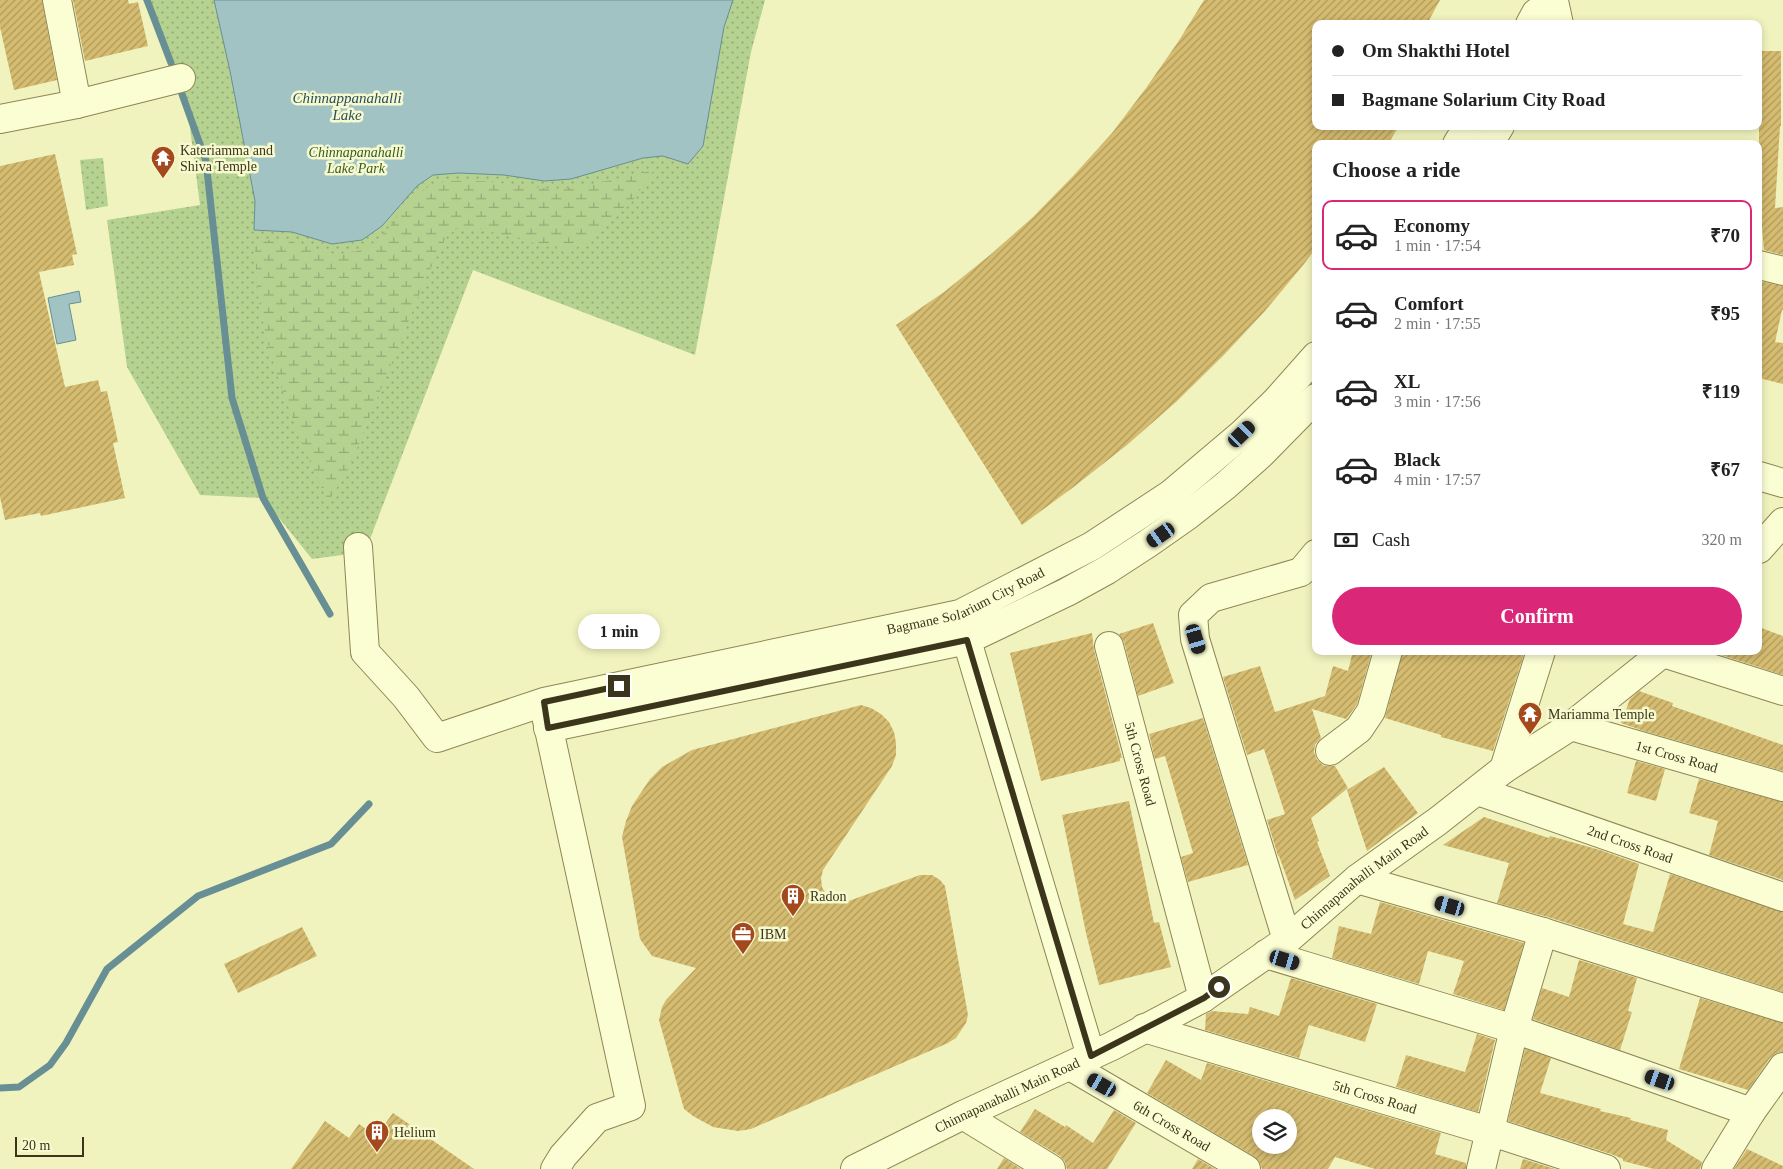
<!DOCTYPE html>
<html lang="en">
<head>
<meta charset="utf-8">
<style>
	:root { --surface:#fff; --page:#f6f6f6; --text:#222; --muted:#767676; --line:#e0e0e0; --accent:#db2777 }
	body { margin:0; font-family:"Times New Roman",serif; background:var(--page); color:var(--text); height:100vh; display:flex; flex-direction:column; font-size:19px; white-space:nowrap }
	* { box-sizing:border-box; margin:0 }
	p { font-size:16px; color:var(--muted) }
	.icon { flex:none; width:28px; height:28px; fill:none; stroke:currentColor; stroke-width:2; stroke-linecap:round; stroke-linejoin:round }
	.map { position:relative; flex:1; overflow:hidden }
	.details { position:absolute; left:1312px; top:140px; width:450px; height:515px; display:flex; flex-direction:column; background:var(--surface); border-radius:10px; box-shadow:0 2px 8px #0003 }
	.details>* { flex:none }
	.guide { position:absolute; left:1312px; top:20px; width:450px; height:110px; border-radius:10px; box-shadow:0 2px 8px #0003; display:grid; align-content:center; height:110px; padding:0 20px; background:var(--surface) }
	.tools { position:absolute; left:1252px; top:1109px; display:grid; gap:10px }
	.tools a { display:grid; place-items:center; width:45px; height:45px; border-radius:50%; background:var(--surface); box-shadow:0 2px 8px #0003; font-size:25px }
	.scale { position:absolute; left:15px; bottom:12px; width:69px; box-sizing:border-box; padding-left:5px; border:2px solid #3b351b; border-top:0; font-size:14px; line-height:18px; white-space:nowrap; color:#3b351b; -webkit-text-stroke:4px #f7f9cf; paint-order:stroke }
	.end { position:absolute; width:22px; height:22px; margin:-11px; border:6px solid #3b351b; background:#fff; box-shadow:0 0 0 2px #fff }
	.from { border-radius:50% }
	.bubble { position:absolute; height:35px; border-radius:18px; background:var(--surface); box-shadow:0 2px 8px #0003; font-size:16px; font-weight:800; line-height:35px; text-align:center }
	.car { position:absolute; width:15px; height:30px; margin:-15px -8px; border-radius:6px; box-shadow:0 0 4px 1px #0007; background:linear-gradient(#222 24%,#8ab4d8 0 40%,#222 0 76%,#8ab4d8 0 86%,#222 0) }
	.guide b { display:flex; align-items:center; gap:18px; height:48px; font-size:19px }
	.guide b+b { border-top:1px solid var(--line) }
	.guide i { width:12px; height:12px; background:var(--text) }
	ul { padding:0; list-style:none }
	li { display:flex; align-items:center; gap:15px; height:70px; margin:0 10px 8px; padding:0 10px; border:2px solid transparent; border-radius:10px }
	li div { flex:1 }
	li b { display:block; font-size:19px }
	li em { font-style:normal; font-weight:800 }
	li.active { border-color:var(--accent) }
	li>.icon { width:45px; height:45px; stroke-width:1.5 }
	h2 { padding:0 20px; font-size:22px; line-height:60px }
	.pay { display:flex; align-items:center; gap:12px; height:55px; padding:0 20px; font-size:19px }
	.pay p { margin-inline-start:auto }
	.button { display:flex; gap:10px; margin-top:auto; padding:10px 20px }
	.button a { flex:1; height:58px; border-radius:30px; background:var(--accent); color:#fff; font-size:20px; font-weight:800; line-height:58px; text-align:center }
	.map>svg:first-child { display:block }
</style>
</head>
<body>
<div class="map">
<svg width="1783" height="1169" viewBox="0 0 1783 1169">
	<defs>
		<pattern id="grass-dots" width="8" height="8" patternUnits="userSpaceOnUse" patternTransform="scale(1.25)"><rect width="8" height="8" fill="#b5d291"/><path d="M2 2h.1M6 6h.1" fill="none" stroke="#94ab76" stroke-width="1.8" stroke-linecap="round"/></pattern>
		<pattern id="wetland-marsh" width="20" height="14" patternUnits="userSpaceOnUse" patternTransform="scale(1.25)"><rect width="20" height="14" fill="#b5d291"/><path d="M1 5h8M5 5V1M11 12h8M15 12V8" fill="none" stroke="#94ab76"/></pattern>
		<pattern id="building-hatch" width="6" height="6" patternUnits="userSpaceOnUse" patternTransform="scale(1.25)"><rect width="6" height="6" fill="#d5bc70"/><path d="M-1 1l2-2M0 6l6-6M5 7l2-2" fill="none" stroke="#ae9a5b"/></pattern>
	</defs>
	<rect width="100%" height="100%" fill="#f1f3be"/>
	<path fill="url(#grass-dots)" d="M143 0H765L751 52 695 355 473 270 365 552 312 559 263 498 200 495 127 367 107 220 200 205 186 97Z
		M103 158 108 206 86 210 80 160Z"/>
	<path fill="url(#wetland-marsh)" d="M654 170 630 204 591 239 569 252 480 229 458 228 446 237 426 278 349 468 328 502C299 437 271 372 259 301 256 283 256 265 255 247L265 240C272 240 280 240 287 241 313 245 328 260 357 251 400 237 400 185 451 181 486 178 522 188 557 189 565 189 572 187 580 186 605 182 629 176 654 170Z"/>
	<path fill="#a2c3c4" stroke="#688f93" d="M214 0H733L724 27 703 146 688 164 663 156 643 158 571 179 544 181 504 175 459 173 433 175 417 186 382 226 362 240 332 244 292 232 254 230 255 201 230 71Z
		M79 291 81 302 69 304 76 340 57 344 48 298Z"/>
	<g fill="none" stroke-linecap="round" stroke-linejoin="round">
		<path stroke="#688f93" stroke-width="7" d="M147 0 171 63
			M178 83 206 161 232 398 263 498 330 614
			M0 1088 19 1087 50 1065 66 1043 107 969 198 896 331 844 369 804"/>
	</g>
	<path fill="url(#building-hatch)" fill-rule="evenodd" d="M0 0H42L57 80 14 90 0 27Z
		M73 0H128L129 4 138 2 148 46 85 61Z
		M1204 0H1440L1427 24H1316V126H1399L1388 144H1316V248L1304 264 1265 311 1223 356 1176 402 1127 445 1075 486 1022 525 896 325 944 292 990 255 1033 217 1074 175 1112 133 1146 88 1178 42Z
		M1759 51H1781V126H1780L1775 208 1783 207V255L1764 250 1762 227 1759 226Z
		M55 154 77 254 72 255 74 265 39 272 65 387 98 380 101 392 107 391 118 442 113 443 125 498 41 516 40 513 5 520 0 497V166Z
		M1759 281 1783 286V310H1782L1775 342 1783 343V384L1759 378Z
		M1153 623 1174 683 1138 696 1124 642 1119 634Z
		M1759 627 1783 636V675L1709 651H1759Z
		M1092 633 1094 650 1122 758H1120V761L1041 781 1010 653Z
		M1353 651H1372L1357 704 1347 718 1346 719 1312 709 1321 738 1315 745 1314 752 1317 760 1324 766H1335L1348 788 1311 818 1319 841 1317 842 1330 876 1295 900 1279 856H1278L1267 820 1285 814 1264 749 1247 755 1223 677 1260 666 1275 712 1325 696 1333 666 1348 671Z
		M1403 651H1525L1493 751 1441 737V735L1385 718Z
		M1639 691 1673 703 1672 706 1783 745V771L1644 731 1621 723 1630 699Z
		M861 705 871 708 881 714 889 722 894 732 896 743V755L892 766 823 870 821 878 822 887 826 894 832 899 846 902 920 875H932L940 880 945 886 968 1015 966 1023 956 1038 948 1043 751 1129 738 1131 713 1127 693 1116 684 1109 659 1020 662 1007 666 1000 696 968 652 956 640 939 622 837 626 821 632 806 650 779 662 767 692 750Z
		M1203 718 1248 865 1188 882 1181 857 1193 853 1165 756 1155 759 1149 734Z
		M1636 761 1665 769 1656 801 1627 793Z
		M1384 767 1418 813 1367 851 1347 790Z
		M1699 779 1783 802V880L1709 855 1718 821 1689 813Z
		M1129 801 1154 923 1159 922 1171 967 1099 985 1086 933 1062 815Z
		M1484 817 1549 838 1550 836 1600 850 1639 864 1623 924 1653 932 1670 874 1783 912V992L1548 917 1497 903 1509 863 1443 845Z
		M1380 902 1524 943 1504 1010 1453 994 1464 961 1428 951 1419 984 1332 958 1339 926 1371 934Z
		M302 927 317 956 238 993 224 964Z
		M1579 960 1637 978 1628 1011 1632 1012 1620 1050 1533 1019 1542 988 1569 997Z
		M1291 978 1377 1004 1365 1042 1309 1025 1299 1058 1205 1030 1206 1014 1212 1011 1248 1014 1250 1007 1279 1016Z
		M1700 998 1783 1023V1052L1776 1053 1770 1058 1748 1090 1679 1069Z
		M1477 1034 1495 1040 1478 1112 1396 1087 1406 1055 1465 1072Z
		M1525 1049 1551 1058 1540 1093 1601 1109 1600 1111 1631 1118 1630 1120 1668 1130 1666 1140 1702 1162 1700 1169H1654L1623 1161V1159L1611 1154 1508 1121Z
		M1166 1060 1201 1080 1207 1063 1441 1133 1435 1154 1466 1163V1169H1375L1335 1157 1328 1169H1262L1259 1161 1254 1156 1147 1093ZM1261 1118H1289V1145H1261Z
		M1035 1109 1065 1127 1066 1125 1093 1143 1114 1110 1136 1123 1107 1169H1067L1065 1162 1060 1156 1020 1132Z
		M393 1113 474 1169H291L325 1121 349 1138 359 1124 376 1136Z
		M1747 1149 1783 1166V1169H1734Z
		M1004 1158 1021 1169H997Z
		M1198 1159 1215 1169H1192Z
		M1523 1159 1555 1169H1520Z"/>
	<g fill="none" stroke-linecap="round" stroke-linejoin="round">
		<defs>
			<g id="minor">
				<path d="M57 0 77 104"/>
				<path d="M1530 24 1536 13 1554 1 1559 24"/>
				<path d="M0 119 77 104 181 78"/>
				<path d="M1457 144 1468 126"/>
				<path d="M1489 144 1500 126"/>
				<path d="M1759 265 1783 271"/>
				<path d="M1759 476 1783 483"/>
				<path id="s1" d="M358 547 365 652 406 697 437 738 544 702 960 614 1092 546 1171 494 1242 434 1276 401 1316 356"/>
				<path d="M1759 549 1783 522"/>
				<path d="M962 624 1091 1056"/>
				<path id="s2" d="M1109 646 1203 998"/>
				<path d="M1663 653 1783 691"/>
				<path d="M545 711 631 1106 597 1118 563 1156 555 1169"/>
				<path id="s3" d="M1571 726 1783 787"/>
				<path d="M548 728 967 640 1067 592 1107 570 1147 544 1187 516 1225 486 1261 454 1316 398"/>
				<path d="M1330 751 1359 729 1371 711 1388 651"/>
				<path d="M1504 769 1541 651"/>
				<path id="s4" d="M1478 791 1783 897"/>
				<path d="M1357 879 1543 932 1783 1008"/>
				<path d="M1287 940 1195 639 1193 615 1211 598 1301 572 1316 554"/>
				<path d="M1266 954 1514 1029 1751 1112"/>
				<path id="s5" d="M1144 1028 1489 1131 1606 1169"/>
				<path id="s6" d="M1070 1066 1246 1169"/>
				<path d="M963 1115 1051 1169"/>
				<path id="s7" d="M855 1169 963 1115 1112 1046 1203 998 1287 940 1357 879 1438 821 1504 769 1571 726 1665 651"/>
				<path d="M1481 1169 1514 1029 1543 932"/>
				<path d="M1716 1169 1751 1112 1783 1067"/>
			</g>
		</defs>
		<use href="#minor" stroke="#8d8655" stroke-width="30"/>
		<use href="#minor" stroke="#fbfdd3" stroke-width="28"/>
	</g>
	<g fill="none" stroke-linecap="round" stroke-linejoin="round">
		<path stroke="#3b351b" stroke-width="6" d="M619 686 544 702 548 728 967 640 1091 1056 1204 998 1219 987"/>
	</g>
	<defs>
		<symbol id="temple-pin" viewBox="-11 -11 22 30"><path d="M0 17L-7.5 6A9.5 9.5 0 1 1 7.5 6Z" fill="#a4491e" stroke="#f7f9cf"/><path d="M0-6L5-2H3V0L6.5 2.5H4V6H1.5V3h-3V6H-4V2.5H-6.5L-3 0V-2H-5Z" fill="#fff"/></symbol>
		<symbol id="building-pin" viewBox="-11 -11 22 30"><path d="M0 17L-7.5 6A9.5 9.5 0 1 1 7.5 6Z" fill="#a4491e" stroke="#f7f9cf"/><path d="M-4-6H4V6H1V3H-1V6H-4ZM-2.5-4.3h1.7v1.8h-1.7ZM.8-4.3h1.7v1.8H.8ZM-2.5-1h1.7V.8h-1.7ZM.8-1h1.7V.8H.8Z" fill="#fff"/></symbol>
		<symbol id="office-pin" viewBox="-11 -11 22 30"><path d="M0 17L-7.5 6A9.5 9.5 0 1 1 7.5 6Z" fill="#a4491e" stroke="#f7f9cf"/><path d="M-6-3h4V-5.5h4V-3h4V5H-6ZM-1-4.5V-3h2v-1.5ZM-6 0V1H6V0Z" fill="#fff"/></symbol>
	</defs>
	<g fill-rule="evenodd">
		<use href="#temple-pin" x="149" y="144" width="28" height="38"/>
		<use href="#temple-pin" x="1516" y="700" width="28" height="38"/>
		<use href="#building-pin" x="779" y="882" width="28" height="38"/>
		<use href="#office-pin" x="729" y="920" width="28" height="38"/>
		<use href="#building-pin" x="363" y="1118" width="28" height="38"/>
	</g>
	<g text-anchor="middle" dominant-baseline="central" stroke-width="5" stroke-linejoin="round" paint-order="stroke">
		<g font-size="14" fill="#3b351b" stroke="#f7f9cf" text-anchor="start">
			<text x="180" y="150">Kateriamma and<tspan x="180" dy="16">Shiva Temple</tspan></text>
			<text x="1548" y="714">Mariamma Temple</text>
			<text x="810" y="896">Radon</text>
			<text x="760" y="934">IBM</text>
			<text x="394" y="1132">Helium</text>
		</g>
		<g font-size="14" font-style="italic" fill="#385a1f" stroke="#f7f9cf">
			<text x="356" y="152">Chinnapanahalli<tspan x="356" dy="16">Lake Park</tspan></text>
		</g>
		<g font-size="14" fill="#3b351b" stroke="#f7f9cf">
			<text stroke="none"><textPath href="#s1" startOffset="765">Bagmane Solarium City Road</textPath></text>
			<text stroke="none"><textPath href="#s3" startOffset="110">1st Cross Road</textPath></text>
			<text stroke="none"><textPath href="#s2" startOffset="122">5th Cross Road</textPath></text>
			<text stroke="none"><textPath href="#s4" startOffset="161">2nd Cross Road</textPath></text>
			<text stroke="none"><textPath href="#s7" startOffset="589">Chinnapanahalli Main Road</textPath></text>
			<text stroke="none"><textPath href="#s7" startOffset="169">Chinnapanahalli Main Road</textPath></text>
			<text stroke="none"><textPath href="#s5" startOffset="241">5th Cross Road</textPath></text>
			<text stroke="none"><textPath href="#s6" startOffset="118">6th Cross Road</textPath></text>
		</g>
		<g font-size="15" font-style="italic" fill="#284f5d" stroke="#f7f9cf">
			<text x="347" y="98">Chinnappanahalli<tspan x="347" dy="17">Lake</tspan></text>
		</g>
	</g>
</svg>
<div class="tools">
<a><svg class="icon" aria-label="layers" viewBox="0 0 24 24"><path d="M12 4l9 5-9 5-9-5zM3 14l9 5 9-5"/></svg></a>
</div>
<div class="scale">20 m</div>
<i class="end from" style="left:1219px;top:987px"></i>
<i class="end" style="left:619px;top:686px"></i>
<div class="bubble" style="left:578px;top:614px;width:82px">1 min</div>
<i class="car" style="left:1242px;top:434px;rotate:46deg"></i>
<i class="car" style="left:1161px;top:535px;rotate:235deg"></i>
<i class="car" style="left:1196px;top:639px;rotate:163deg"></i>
<i class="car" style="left:1450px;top:906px;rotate:286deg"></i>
<i class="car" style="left:1285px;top:960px;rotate:107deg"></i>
<i class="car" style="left:1660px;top:1080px;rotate:289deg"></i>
<i class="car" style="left:1102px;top:1085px;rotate:300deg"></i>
<div class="guide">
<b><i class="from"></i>Om Shakthi Hotel</b>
<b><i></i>Bagmane Solarium City Road</b>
</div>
<section class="details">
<h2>Choose a ride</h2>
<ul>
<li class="active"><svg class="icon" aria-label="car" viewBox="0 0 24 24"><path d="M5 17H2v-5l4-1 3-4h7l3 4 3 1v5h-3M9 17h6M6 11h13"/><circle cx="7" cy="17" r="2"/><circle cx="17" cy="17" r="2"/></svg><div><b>Economy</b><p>1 min · 17:54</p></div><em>₹70</em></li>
<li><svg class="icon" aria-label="car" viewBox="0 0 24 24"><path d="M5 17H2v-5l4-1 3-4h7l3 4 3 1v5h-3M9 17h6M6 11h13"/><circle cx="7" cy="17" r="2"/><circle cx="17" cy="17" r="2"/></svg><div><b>Comfort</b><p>2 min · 17:55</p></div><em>₹95</em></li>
<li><svg class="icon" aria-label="car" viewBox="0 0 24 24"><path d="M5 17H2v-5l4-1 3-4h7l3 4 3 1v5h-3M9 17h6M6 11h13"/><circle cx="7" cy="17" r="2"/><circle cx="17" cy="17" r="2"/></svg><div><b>XL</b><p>3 min · 17:56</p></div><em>₹119</em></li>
<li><svg class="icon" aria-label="car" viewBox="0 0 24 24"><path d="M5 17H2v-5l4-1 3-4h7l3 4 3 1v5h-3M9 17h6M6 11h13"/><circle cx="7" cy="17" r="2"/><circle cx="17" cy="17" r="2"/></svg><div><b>Black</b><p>4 min · 17:57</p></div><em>₹67</em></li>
</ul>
<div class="pay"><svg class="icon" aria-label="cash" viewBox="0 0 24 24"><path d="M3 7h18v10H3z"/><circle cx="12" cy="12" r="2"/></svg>Cash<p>320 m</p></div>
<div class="button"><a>Confirm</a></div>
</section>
</div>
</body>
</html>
